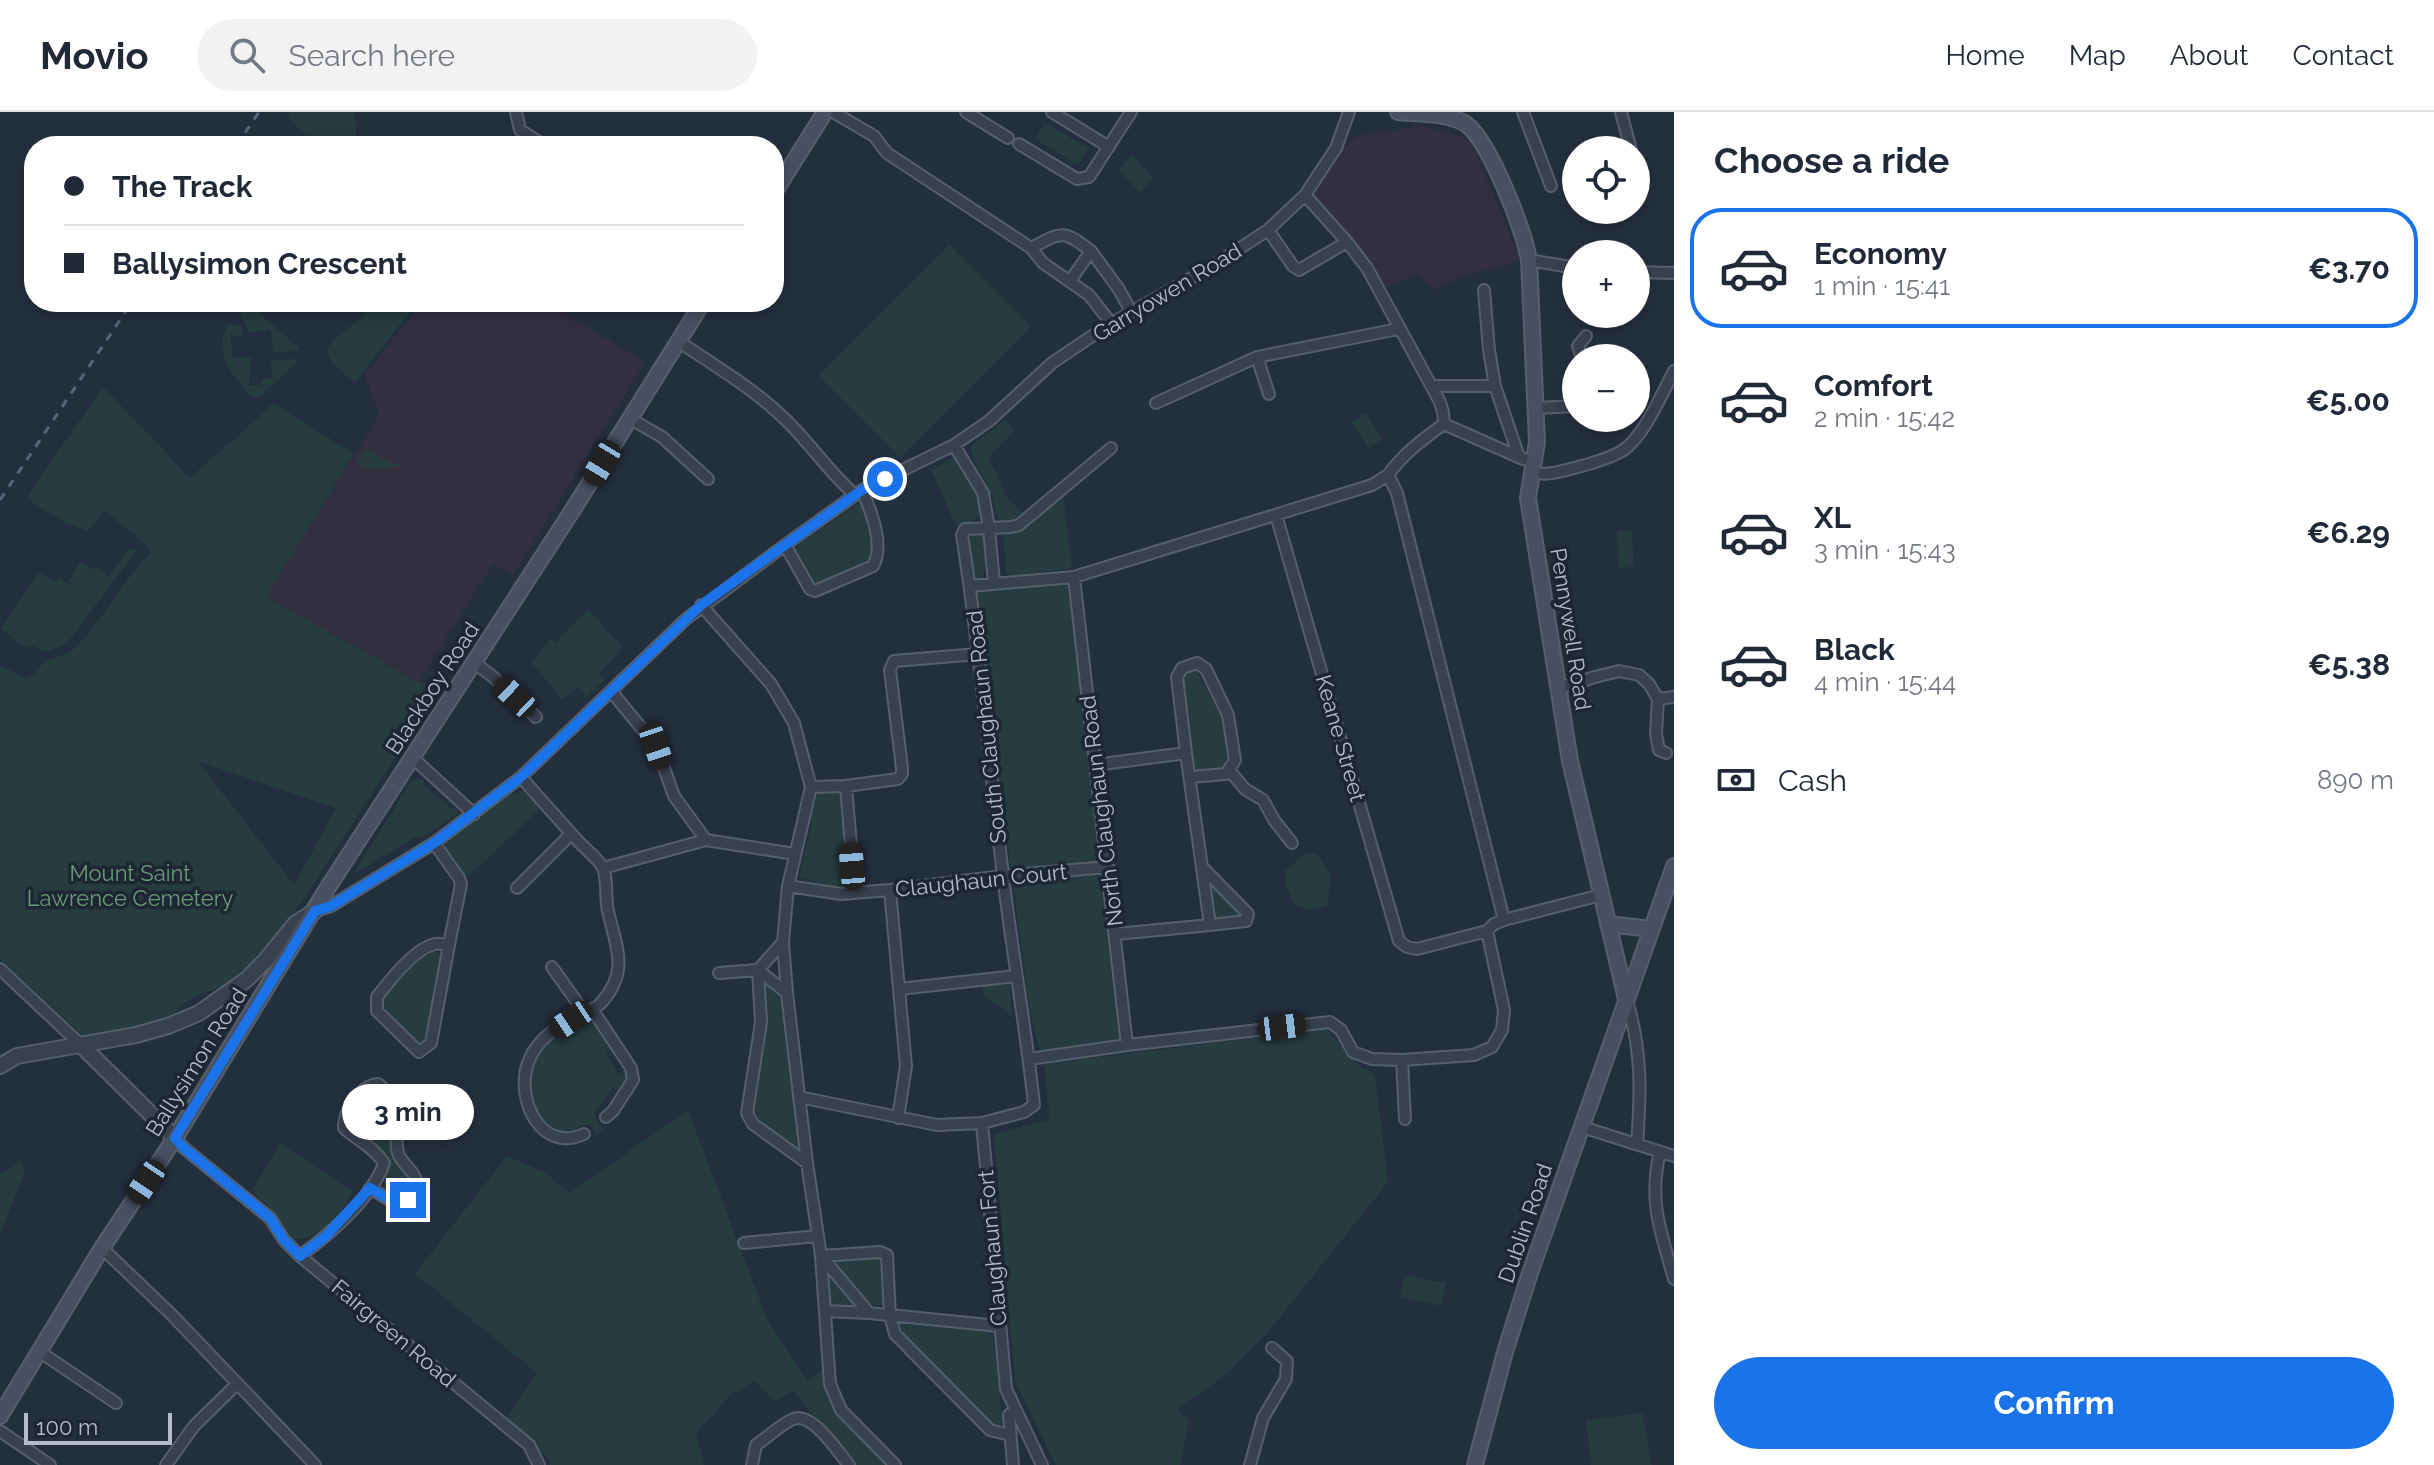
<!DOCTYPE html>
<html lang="en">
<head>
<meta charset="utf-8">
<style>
	:root { --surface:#fff; --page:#f2f2f3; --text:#1f2937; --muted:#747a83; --line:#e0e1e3; --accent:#1a73e8 }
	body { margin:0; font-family:Raleway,sans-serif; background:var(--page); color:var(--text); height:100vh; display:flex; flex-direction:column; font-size:30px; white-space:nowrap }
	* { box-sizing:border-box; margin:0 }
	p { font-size:26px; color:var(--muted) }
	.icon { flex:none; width:44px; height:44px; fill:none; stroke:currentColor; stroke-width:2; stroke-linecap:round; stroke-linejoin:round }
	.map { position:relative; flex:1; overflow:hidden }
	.panel { display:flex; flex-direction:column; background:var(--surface); width:760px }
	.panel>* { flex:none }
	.guide { position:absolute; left:24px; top:24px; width:760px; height:176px; border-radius:32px; box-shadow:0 4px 12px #0003; display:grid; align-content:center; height:176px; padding:0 40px; background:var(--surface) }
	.fabs { position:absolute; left:1562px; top:24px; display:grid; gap:16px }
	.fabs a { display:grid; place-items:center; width:88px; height:88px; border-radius:50%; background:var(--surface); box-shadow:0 4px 12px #0003; font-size:40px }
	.scale { position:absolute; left:24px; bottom:20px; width:148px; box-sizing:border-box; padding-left:8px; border:4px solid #b4bcc9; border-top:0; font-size:22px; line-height:28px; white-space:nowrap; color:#b4bcc9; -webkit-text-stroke:6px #1d2633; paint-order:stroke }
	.end { position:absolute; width:36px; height:36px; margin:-18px; border:10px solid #1a73e8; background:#fff; box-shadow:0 0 0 4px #fff }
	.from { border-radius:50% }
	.bubble { position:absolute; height:56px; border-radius:28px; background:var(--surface); box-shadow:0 4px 12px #0003; font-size:26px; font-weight:700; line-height:56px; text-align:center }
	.car { position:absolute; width:24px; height:48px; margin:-24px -12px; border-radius:10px; box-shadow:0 0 6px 2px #0007; background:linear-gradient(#222 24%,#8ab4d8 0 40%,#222 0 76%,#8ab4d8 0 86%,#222 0) }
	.guide b { display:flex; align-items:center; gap:28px; height:76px; font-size:30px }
	.guide b+b { border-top:2px solid var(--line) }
	.guide i { width:20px; height:20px; background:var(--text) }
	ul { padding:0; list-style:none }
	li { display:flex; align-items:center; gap:24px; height:120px; margin:0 16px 12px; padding:0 24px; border:4px solid transparent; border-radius:32px }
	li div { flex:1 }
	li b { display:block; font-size:30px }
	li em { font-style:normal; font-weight:700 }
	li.selected { border-color:var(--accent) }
	li>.icon { width:72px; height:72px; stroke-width:1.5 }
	h2 { padding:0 40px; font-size:36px; line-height:96px }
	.pay { display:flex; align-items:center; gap:20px; height:88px; padding:0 40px; font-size:30px }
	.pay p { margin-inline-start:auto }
	.primary-button { display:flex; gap:16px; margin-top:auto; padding:16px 40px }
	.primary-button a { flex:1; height:92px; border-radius:48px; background:var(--accent); color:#fff; font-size:32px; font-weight:700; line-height:92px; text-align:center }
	header { display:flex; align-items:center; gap:48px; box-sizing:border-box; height:112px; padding:0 40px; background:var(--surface); border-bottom:2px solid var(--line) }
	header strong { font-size:38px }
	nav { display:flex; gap:44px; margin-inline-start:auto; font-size:28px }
	.search { width:560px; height:72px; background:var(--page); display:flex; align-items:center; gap:20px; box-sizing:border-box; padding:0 28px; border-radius:44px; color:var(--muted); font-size:30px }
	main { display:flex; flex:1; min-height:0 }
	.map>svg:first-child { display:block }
</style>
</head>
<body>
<header>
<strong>Movio</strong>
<div class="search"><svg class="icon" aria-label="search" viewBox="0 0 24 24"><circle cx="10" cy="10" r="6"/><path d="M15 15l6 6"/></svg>Search here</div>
<nav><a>Home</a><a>Map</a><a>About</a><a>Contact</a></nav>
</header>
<main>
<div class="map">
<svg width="1674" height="1353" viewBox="0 0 1674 1353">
	<rect width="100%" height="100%" fill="#242f3e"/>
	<path fill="#32303f" d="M1423 14 1462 25 1473 35 1521 149 1464 164 1432 178 1419 162 1387 175 1360 138 1313 81 1342 38 1358 23Z
		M422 190H545L645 250 513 463 493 452 418 570 265 485 379 304 365 263Z"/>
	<path fill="#263c3f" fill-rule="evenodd" d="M289 0H355L357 34H315L287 4Z
		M1045 10 1088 36 1078 53 1035 27Z
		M1133 43 1154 67 1139 80 1118 57Z
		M949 132 1032 215 901 346 818 263Z
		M372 190H418L355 270C344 261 327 252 327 237L334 227 363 205Z
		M248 194H252L299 236 297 239 273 240 271 218 248 220 240 200Z
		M228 212 242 214 243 223 230 224 233 246 251 245 249 273H261V267L272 266 271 248 300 247 258 286C248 283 244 277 238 269 224 252 216 233 228 212Z
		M103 275 190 366 274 291 354 342 266 485 418 570 442 574 304 786C281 817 258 851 225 872 213 880 198 882 186 890 180 893 179 899 173 902 146 914 112 921 83 923L0 848V553L26 566C36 562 38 556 45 550 57 543 66 546 78 533 105 505 123 468 151 440L140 427 104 399 88 419 62 409 26 386ZM200 650 336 696 294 773 199 651Z
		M1366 301 1382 327 1368 336 1351 310Z
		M1005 308 1015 320 988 346 999 365 998 367 1003 372 1001 374 1005 379 1003 381 1025 403 1015 409 1003 411C995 405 995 397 993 387 989 371 969 348 971 334Z
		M369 338 390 351 401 352V354L374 358 359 353 357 351 364 339Z
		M953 346 975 379 981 402 971 410 956 414 931 358Z
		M1063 382 1072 456 1015 464 1006 460 1003 421 1022 419Z
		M857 392 863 394 873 440 870 448 819 474 812 472 794 436Z
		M1617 419H1632L1634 455 1619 456Z
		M978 420 983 424 986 456 981 466H975L970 460 965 426 968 421Z
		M128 437H138L67 531 46 540 32 534 25 536 1 516 39 461 56 469 60 465 67 472 80 450 92 458 95 454 108 465Z
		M1069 471 1102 749 1011 759 975 477Z
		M588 497 623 536 598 562 605 568 587 585 577 575 562 588 531 550 551 527 555 531Z
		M1197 559 1222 606 1229 649 1223 657 1199 659 1193 654 1180 569 1186 560Z
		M420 666 424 669V673L451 696H457V702L420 726 415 725 353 763 412 668Z
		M835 678 840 679 849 771 845 777 799 766 811 713 814 682Z
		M523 679 539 695 538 699 465 767 444 741 446 727 503 686Z
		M1317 741 1331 764 1327 794 1309 798 1295 793 1285 772V759L1305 742Z
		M1104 761 1124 928 1040 939 1029 895 1014 777 1021 769Z
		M1208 768 1241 801V804L1214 807Z
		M433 839 442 843 425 926 418 934 382 893C381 870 414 848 433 839Z
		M767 869 784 887 798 1037 793 1039 760 1013 752 989 763 870Z
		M1009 871 1013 905 983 882 982 872Z
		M585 907 593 910 611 936 606 940 618 962 624 959 627 965 620 980 613 976 594 1001 598 1013 606 1016 597 1023 591 1013H581L573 1021C568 1020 560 1020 555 1017 527 1006 524 962 539 940 546 929 573 915 585 907Z
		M1326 917 1357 952 1375 962 1388 1070 1269 1219 1227 1262 1177 1298 1189 1308 1180 1353H1056L1015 1269 994 1023 1050 1007 1044 952Z
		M372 980C384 980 388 990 395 999 393 1015 387 1034 395 1048 400 1057 409 1059 411 1070L404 1082 398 1083 383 1074C384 1068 387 1062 388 1056 390 1036 362 1025 349 1015L353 1002 361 1003 368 993 363 988 368 981Z
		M688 998 767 1207 808 1269 822 1258 833 1296 887 1353H856L793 1279 775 1289 755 1269 731 1283 696 1321 704 1353H549L550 1349 507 1306 537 1261 415 1162 507 1044 548 1062 569 1081Z
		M280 1031 352 1079C346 1101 316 1132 292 1126L270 1096 252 1079Z
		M21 1048 25 1059 0 1123V1062Z
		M874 1146 883 1147 885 1193H872L834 1155 836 1149Z
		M825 1161 830 1164 857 1197 828 1194Z
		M1405 1163 1446 1171 1442 1194 1400 1185Z
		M899 1211 987 1220 993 1222 1003 1313 993 1312 899 1220Z
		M1642 1301 1652 1353H1591L1586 1308Z"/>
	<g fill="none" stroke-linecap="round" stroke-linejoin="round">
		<defs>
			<path id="minor" d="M516 0 520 18 545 34
				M833 0 874 24 887 41 1031 136 1043 151 1089 183 1111 211
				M966 0 1008 26
				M1052 0 1109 35
				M1523 0 1551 74
				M1621 0 1631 38
				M1019 32 1077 67 1089 65 1131 0
				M1305 83 1347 130 1367 156 1440 290 1443 300 1444 312
				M1268 118 1293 154 1299 158 1347 130
				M1031 136C1062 120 1062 117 1091 139
				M1529 148 1576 156
				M1636 160 1674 161
				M1070 169 1091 139 1118 176 1131 199
				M1484 178 1489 238 1495 274 1519 345
				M678 229C715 254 756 278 788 310 812 334 830 361 855 383
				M1257 245 1269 282
				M1582 246 1578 234 1586 224
				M1432 274H1495
				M1156 291 1257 245 1398 217
				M1537 296 1576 294
				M629 306 662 325 708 367
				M954 333 983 381 989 416 965 417 962 423C980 536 989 650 1003 763 1012 840 1026 916 1034 993L1024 1000 982 1011 1006 1277 1042 1353
				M1531 360C1546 364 1559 360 1574 356 1590 352 1608 347 1622 339 1644 325 1661 283 1674 259
				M1276 403 1399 829 1407 835 1417 837 1487 819 1494 812 1504 808 1601 783
				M785 433 810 477 815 479 873 454C885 433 871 399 862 378
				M1074 465 1127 933
				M994 471 989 416 1011 415 1019 413 1111 336
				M970 474 1074 465 1372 373 1388 363
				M701 493 771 572 794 611 811 675 788 774
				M475 551 493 565 536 605
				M1559 575 1577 572 1591 566 1619 559 1639 563 1649 572 1658 587 1656 622 1659 638 1666 641
				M611 579 656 634 674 684 706 728 795 742
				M1658 587 1674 585
				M1186 641 1177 565 1182 556 1197 551 1206 557 1228 603 1235 648 1226 662 1190 665
				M413 646 474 702
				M1095 653 1186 641 1210 813 1116 822
				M1229 658 1245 677 1263 688 1274 708 1292 731
				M521 665C540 687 559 708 578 729 585 737 599 747 603 756 608 769 605 786 608 799 616 835 630 859 601 891 597 896 591 897 585 900 563 910 536 927 528 951 515 987 541 1042 584 1022
				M846 674 855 781
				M811 675 846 674 898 667 902 662V656L890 558 894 549 978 542
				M434 731 459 766 461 772 449 833C444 833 440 831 435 832 415 836 389 869 377 885V899L419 940 431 931 449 833
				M1202 755 1248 802 1246 809 1210 813
				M603 756 706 728
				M517 776 571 722
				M890 778 906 954 898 1006
				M315 799 331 794 434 731 521 665 686 507 785 433 862 378 954 333 989 309 1052 251 1107 214 1214 153 1268 118 1305 83 1336 36 1349 0
				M1504 808 1397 381 1388 363C1403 342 1423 327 1444 312L1523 347 1533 349
				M783 830 787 881 807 1051 821 1144 830 1272 841 1298 895 1353
				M552 855 584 900
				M0 857 80 932
				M719 861 758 858 787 881
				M899 877 1016 864
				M1627 889C1642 939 1641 981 1637 1032
				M592 897 631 956 633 968 613 999 606 1005
				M1029 947 1127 933 1330 910 1341 918 1353 940 1372 947 1402 948 1474 943 1492 935 1502 918 1504 898 1487 819
				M1402 948 1405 1007
				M799 985 937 1013 982 1011
				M1582 1015 1674 1044
				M175 1026 184 1036 270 1106 284 1128 300 1144 529 1333 539 1353
				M1660 1040C1648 1090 1661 1120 1674 1167
				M807 1051 753 1012 747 1001 761 910 758 858 783 830 788 774 841 782 890 778 1003 764 1108 755
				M744 1131 818 1124
				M102 1136 172 1203 315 1353
				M300 1144C330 1122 372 1086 384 1051 375 1036 357 1028 344 1016 343 999 361 973 378 972L387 979 400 995C399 1010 394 1027 398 1041 403 1056 424 1062 413 1081 410 1088 405 1090 398 1093L370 1076
				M821 1144 880 1140 887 1143 890 1204 895 1222 990 1318 1010 1323
				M821 1144 869 1201 999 1214
				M826 1199 869 1201
				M40 1240 116 1291
				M0 1319 50 1353
				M166 1353 194 1314 237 1272
				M752 1353 756 1333C768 1325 780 1313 793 1307 812 1299 838 1340 849 1353
				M1013 1353 1009 1303 1015 1298
				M1250 1353 1263 1306 1286 1267 1287 1249 1272 1236"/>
			<path id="tertiary" d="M80 932 175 1026
				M0 954 17 944 136 923 168 914 199 901 247 867 265 849 296 811 315 799"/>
			<path id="secondary" d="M1398 0C1418 2 1449 1 1466 12 1490 30 1524 118 1529 148L1537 330 1528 386 1570 649 1626 887
				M774 81 825 0
				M1608 812 1651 817
				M0 1304 102 1136 175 1026 325 780 574 396 703 190
				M1475 1353 1505 1240 1530 1161 1674 754"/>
		</defs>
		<use href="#minor" stroke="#565f6c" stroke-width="14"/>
		<use href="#tertiary" stroke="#565f6c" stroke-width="18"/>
		<use href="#secondary" stroke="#565f6c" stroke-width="18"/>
		<use href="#minor" stroke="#38414e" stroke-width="10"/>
		<use href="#tertiary" stroke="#38414e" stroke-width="14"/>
		<use href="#secondary" stroke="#465061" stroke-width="14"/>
		<path stroke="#5a6575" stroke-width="3" stroke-dasharray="8 8" stroke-linecap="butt" d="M236 34 259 0
			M0 388 132 190"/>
	</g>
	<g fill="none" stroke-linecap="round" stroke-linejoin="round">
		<path stroke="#1a73e8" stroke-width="10" d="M408 1088 398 1093 370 1076 326 1124 300 1144 284 1128 270 1106 184 1036 175 1026 315 799 331 794 434 731 521 665 701 493 862 378 885 367"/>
	</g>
	<g text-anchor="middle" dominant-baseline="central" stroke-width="7" stroke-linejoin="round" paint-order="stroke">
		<g font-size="22" fill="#b4bcc9" stroke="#1d2633">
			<text transform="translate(1167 180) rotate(-31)">Garryowen Road</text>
			<text transform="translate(1571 517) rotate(81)">Pennywell Road</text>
			<text transform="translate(432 576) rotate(-57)">Blackboy Road</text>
			<text transform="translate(986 615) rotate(-96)">South Claughaun Road</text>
			<text transform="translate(1341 626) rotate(74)">Keane Street</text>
			<text transform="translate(1101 699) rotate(-97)">North Claughaun Road</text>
			<text transform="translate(981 768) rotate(-6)">Claughaun Court</text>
			<text transform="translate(196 950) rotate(-58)">Ballysimon Road</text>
			<text transform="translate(1525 1111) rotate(-71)">Dublin Road</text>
			<text transform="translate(992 1136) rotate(-95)">Claughaun Fort</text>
			<text transform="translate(394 1221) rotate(40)">Fairgreen Road</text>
		</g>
		<g font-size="22" fill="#6b9a76" stroke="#1d2633">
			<text x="130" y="761">Mount Saint<tspan x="130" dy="25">Lawrence Cemetery</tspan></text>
		</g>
	</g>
</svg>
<div class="fabs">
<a><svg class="icon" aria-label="locate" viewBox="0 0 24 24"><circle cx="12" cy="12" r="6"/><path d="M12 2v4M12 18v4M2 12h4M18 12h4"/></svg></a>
<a>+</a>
<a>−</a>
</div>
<div class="scale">100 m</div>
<i class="end from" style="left:885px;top:367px"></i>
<i class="end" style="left:408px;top:1088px"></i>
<div class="bubble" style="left:342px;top:972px;width:132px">3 min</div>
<i class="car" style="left:602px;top:351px;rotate:211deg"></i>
<i class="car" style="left:515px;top:585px;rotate:313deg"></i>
<i class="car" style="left:656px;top:634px;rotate:161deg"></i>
<i class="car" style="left:852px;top:754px;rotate:355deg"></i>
<i class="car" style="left:571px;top:908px;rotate:236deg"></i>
<i class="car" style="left:1282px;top:915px;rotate:83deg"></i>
<i class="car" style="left:146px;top:1070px;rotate:214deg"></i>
<div class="guide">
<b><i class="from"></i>The Track</b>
<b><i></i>Ballysimon Crescent</b>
</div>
</div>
<section class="panel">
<h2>Choose a ride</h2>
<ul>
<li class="selected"><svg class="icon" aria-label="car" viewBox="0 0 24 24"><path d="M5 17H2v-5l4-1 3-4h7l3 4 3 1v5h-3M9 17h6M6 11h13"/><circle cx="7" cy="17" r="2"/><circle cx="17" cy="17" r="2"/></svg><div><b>Economy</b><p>1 min · 15:41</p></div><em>€3.70</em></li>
<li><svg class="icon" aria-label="car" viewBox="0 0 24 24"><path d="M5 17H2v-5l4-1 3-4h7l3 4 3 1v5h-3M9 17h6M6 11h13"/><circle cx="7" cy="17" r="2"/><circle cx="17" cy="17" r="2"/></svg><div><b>Comfort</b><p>2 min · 15:42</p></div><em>€5.00</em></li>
<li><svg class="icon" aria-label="car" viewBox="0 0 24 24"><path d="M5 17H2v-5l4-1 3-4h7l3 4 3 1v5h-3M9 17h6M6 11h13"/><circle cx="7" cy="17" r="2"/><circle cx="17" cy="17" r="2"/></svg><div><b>XL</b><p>3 min · 15:43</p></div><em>€6.29</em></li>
<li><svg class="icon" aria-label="car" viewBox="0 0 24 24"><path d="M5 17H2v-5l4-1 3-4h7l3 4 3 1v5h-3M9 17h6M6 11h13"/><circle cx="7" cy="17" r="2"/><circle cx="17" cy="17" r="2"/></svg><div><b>Black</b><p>4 min · 15:44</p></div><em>€5.38</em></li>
</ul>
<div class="pay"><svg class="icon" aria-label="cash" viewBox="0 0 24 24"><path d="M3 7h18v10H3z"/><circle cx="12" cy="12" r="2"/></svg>Cash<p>890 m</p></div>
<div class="primary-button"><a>Confirm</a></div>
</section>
</main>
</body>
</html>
